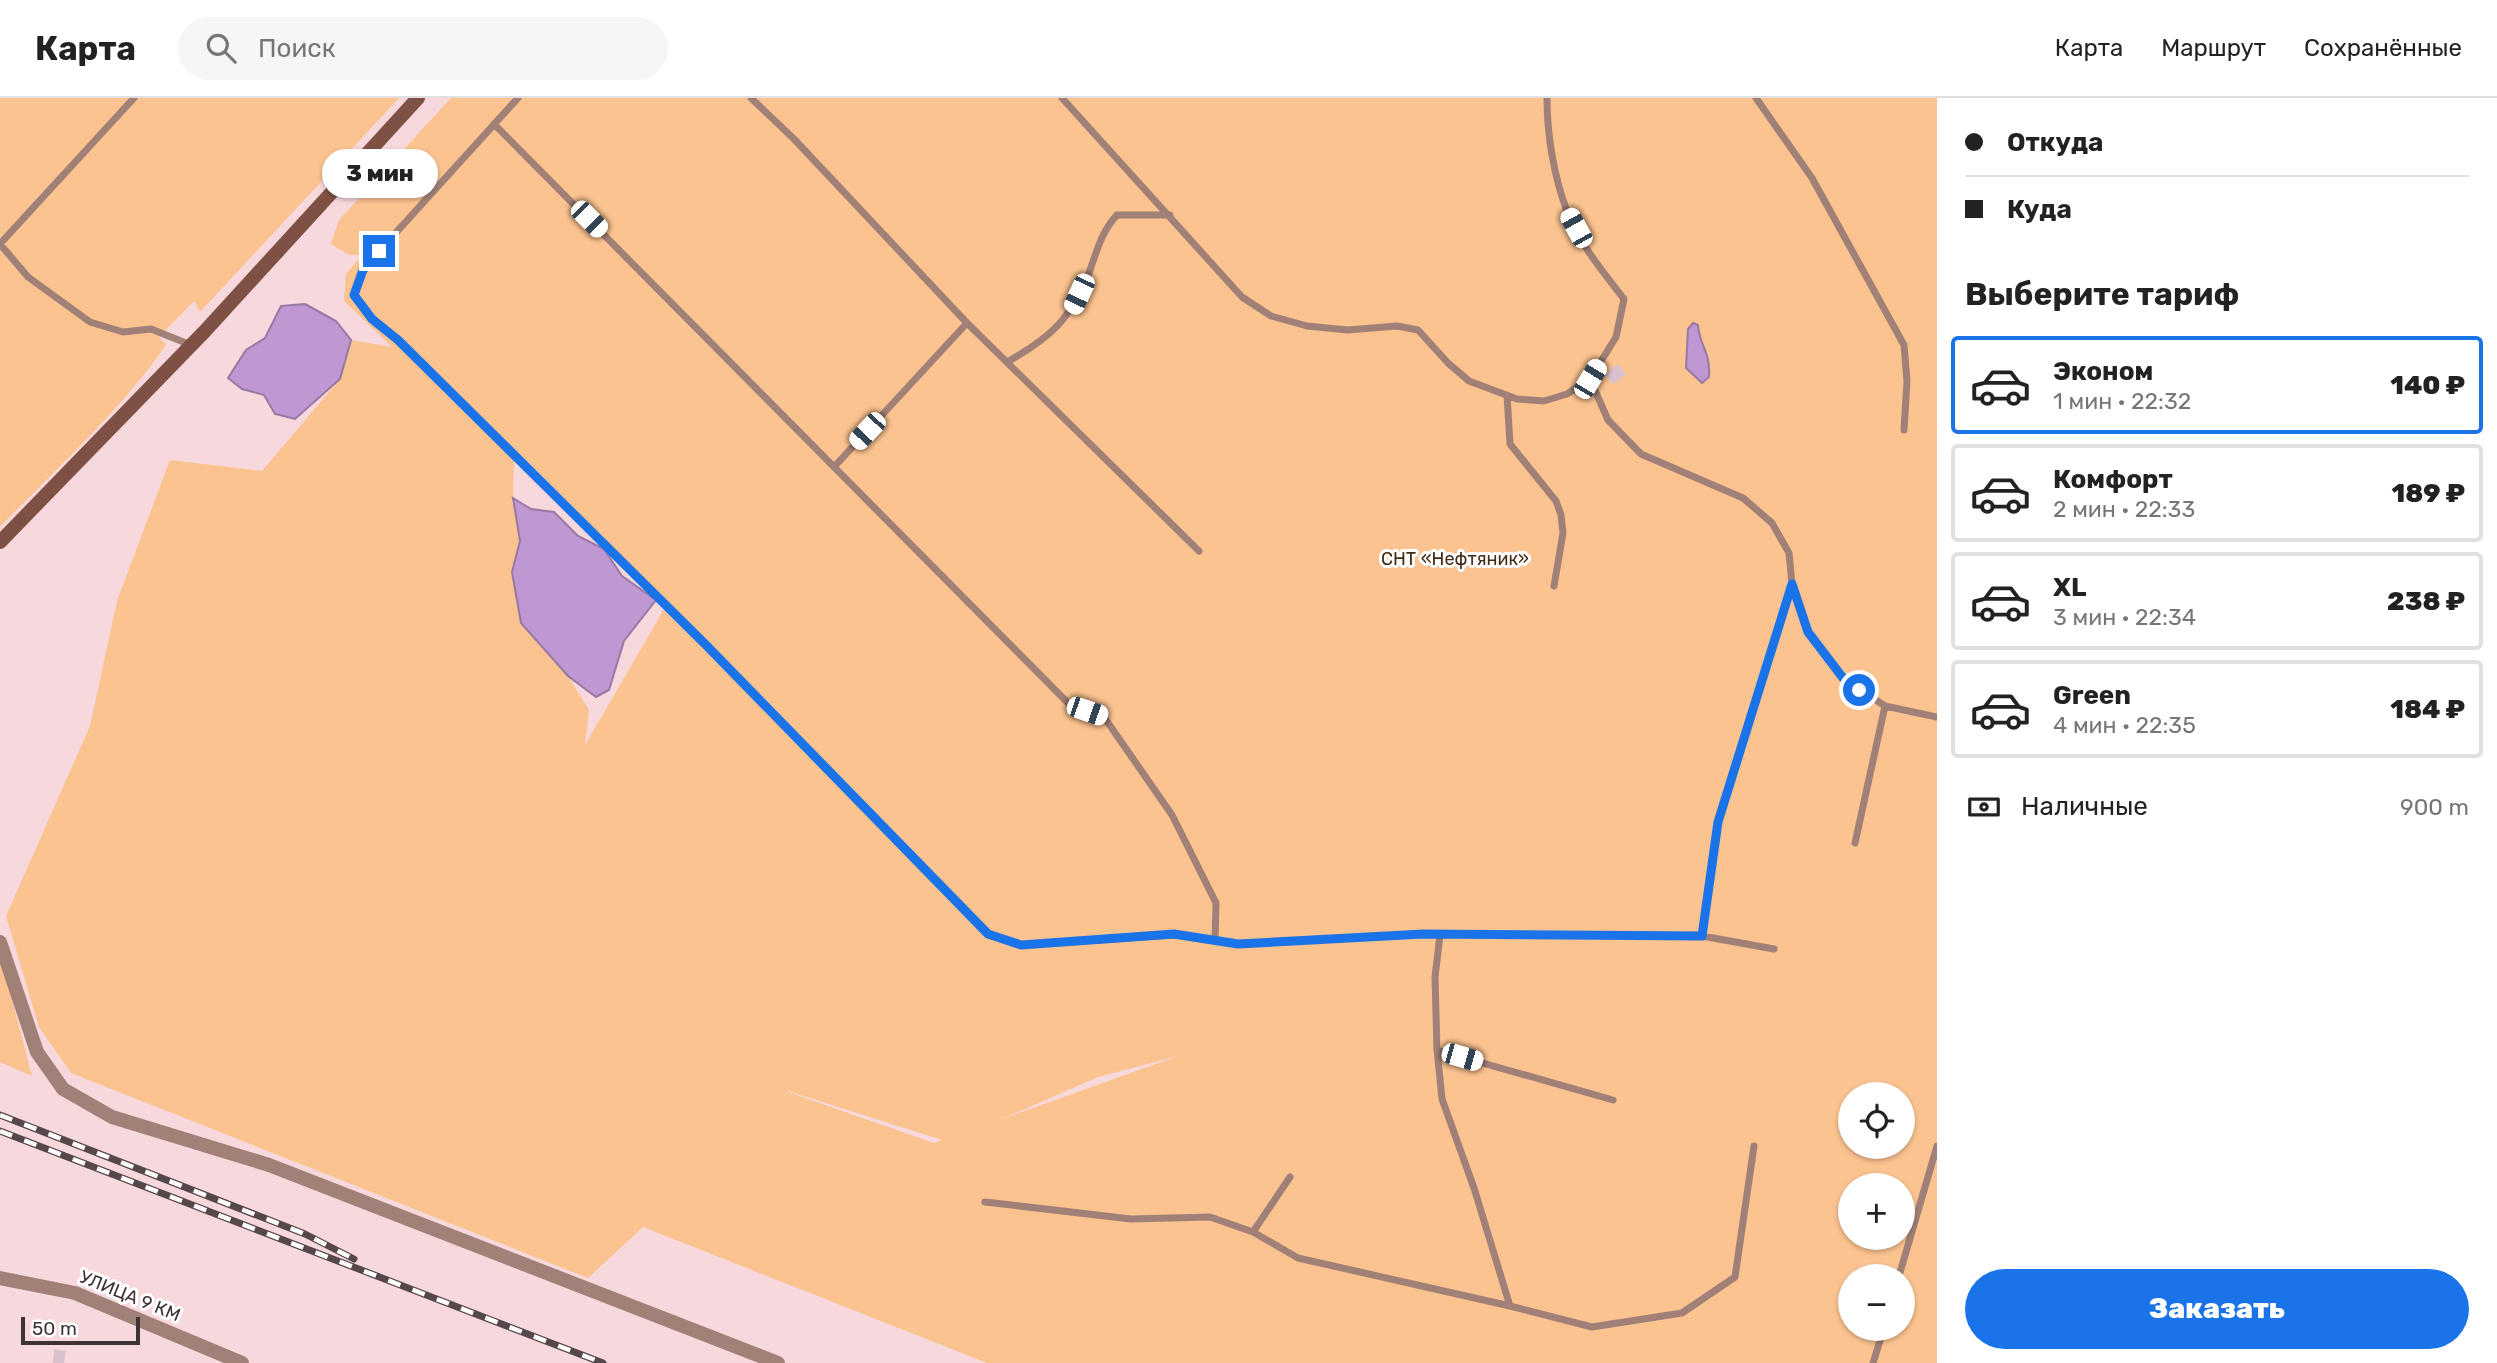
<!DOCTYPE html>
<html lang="ru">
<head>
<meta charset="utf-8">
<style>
	:root { --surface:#fff; --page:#f6f6f6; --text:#222; --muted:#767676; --line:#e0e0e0; --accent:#1a73e8 }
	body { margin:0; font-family:Rubik,sans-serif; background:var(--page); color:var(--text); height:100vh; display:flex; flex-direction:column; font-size:26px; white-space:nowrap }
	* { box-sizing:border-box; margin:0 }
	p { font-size:23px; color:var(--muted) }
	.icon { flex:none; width:38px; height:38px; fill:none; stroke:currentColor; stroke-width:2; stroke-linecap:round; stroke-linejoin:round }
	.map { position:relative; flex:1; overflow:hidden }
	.sheet { display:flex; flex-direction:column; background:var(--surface); width:560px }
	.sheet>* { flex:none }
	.banner { display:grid; align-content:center; height:154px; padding:0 28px; background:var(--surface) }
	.controls { position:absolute; left:1838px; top:984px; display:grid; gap:14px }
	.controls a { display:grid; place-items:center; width:77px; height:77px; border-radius:50%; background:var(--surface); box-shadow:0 2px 5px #0004; font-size:35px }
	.scale { position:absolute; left:21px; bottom:18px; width:119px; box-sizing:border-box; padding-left:7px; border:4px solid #3e3234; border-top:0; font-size:19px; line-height:24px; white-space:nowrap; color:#3e3234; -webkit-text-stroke:5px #fff; paint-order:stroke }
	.end { position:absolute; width:32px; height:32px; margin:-16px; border:9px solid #1a73e8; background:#fff; box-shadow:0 0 0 4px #fff }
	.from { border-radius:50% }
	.bubble { position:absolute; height:49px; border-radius:24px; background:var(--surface); box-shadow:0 2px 5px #0004; font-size:23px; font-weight:800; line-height:49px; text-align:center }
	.car { position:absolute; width:21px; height:42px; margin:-21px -10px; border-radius:9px; box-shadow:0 0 5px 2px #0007; background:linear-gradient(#fff 24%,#345 0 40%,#fff 0 76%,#345 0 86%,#fff 0) }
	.banner b { display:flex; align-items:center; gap:24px; height:66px; font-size:26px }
	.banner b+b { border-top:2px solid var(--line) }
	.banner i { width:18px; height:18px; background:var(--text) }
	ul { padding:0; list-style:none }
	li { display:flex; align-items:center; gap:21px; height:98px; margin:0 14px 10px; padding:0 14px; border:4px solid var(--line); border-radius:7px }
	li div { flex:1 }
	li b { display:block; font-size:26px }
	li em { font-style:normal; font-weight:800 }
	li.on { border-color:var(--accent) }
	li>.icon { width:63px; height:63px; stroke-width:1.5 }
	h2 { padding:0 28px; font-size:32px; line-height:84px }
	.pay { display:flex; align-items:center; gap:18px; height:77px; padding:0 28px; font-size:26px }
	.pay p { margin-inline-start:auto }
	.primary-button { display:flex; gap:14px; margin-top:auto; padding:14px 28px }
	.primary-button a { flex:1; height:80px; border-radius:42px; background:var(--accent); color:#fff; font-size:28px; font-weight:800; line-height:80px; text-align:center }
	header { display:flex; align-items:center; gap:42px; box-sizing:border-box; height:98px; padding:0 35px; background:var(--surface); border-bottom:2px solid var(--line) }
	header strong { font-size:33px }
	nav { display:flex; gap:38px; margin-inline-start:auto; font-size:24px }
	.search { width:490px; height:63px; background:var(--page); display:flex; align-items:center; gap:18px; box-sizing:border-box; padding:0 24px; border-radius:38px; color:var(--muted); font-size:26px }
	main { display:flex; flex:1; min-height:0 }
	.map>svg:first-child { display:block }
</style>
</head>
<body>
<header>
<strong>Карта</strong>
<div class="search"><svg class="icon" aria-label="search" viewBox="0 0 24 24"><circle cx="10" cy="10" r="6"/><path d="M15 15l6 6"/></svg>Поиск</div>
<nav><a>Карта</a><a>Маршрут</a><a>Сохранённые</a></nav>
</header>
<main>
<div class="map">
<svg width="1937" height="1265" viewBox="0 0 1937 1265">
	<rect width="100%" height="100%" fill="#f7d9dd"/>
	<path fill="#fbc390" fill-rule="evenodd" d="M0 0H399L200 214 194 203 159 239 166 247C122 311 54 373 0 429Z
		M451 0H1937V1265H987L643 1129 588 1180 71 975 39 929 6 818 90 628 117 503 170 362 262 373 340 281 351 242 392 249 344 203 346 176 362 157H349L331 146 339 122ZM514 363 667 506 585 647 589 612 568 578 521 525 512 474 520 443 513 400ZM1178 958 1002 1021 1098 979ZM788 993 942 1042 934 1045 788 994 781 1001ZM1850 996H1902V1048H1850ZM1850 1087H1902V1139H1850ZM1850 1178H1902V1230H1850Z
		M0 858 2 863 32 978 0 964Z"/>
	<path fill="#be97d3" stroke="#9879a3" stroke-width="2" d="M305 206 336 223 351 242 340 281 295 321 275 316 264 297 242 291 228 280 246 252 265 240 281 208Z
		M1693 225 1698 227C1699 247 1711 254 1709 279L1702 285 1686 270 1688 231Z
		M513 400 531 411 554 414 578 438 604 451 622 478 656 502 624 543 609 592 596 599 568 578 521 525 512 474 520 443Z"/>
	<path fill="#dac1d0" d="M1617 266 1626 276 1614 286 1605 277Z
		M54 1251 66 1253 64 1265H53Z"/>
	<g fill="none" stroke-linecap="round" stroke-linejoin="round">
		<path stroke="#a18077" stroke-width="7" d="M518 0 363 171 354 197 372 221 398 242 705 546 988 836 1021 847 1174 837 1238 846 1423 836 1702 838 1774 851
			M751 0 794 41 967 225 1199 453
			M1062 0 1242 199 1271 218 1307 228 1348 232 1397 228 1418 232 1448 265 1469 283 1517 301 1544 303 1567 296 1590 281 1616 239 1624 201C1603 174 1579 145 1567 113 1554 79 1547 37 1547 0
			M1756 0 1812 80 1904 247 1907 283 1904 332
			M494 26 1070 607 1104 619 1172 717 1216 805 1215 843
			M0 146 28 179 90 224 123 234 151 231 191 247
			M0 146 134 0
			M1007 264C1050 240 1070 222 1089 175 1097 153 1101 134 1117 117H1170
			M1590 281 1608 322 1641 356 1743 400 1772 425 1789 455 1792 486 1718 724 1702 838
			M1507 297 1510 346 1556 403 1561 417 1563 435 1554 488
			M834 369 967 225
			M1792 487 1808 534 1843 580 1885 608 1937 619
			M1855 745 1885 608
			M1437 952 1613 1002
			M985 1104 1131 1121 1210 1119 1253 1134 1298 1160 1510 1208 1474 1090 1442 1001 1437 952 1435 879 1440 837
			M1253 1134 1290 1079
			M1899 1178 1937 1048
			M1510 1208 1592 1229 1682 1215 1735 1179 1754 1048
			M1873 1265 1884 1230"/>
		<path stroke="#a18077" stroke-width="14" d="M0 844 37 954 63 991 112 1019 269 1067 778 1265
			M0 1180 75 1195 242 1265"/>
		<path stroke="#7f5145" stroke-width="14" d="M0 444 205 233 418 0"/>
		<defs>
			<path id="rail" d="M0 1017 305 1136 354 1161
				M0 1033 603 1265"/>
		</defs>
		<use href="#rail" stroke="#56474a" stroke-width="7"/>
		<use href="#rail" stroke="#fff" stroke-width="4.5" stroke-dasharray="13" stroke-linecap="butt"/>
	</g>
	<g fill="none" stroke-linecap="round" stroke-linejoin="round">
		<path stroke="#1a73e8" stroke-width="9" d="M379 153 363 172 354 197 372 221 398 242 705 546 988 836 1021 847 1174 836 1238 846 1423 836 1702 838 1718 724 1792 486 1808 534 1843 580 1859 592"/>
	</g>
	<g text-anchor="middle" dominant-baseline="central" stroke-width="6" stroke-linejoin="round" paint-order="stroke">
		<g font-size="18" fill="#422a13" stroke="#fff">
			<text x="1455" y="461">СНТ «Нефтяник»</text>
		</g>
		<g font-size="18" fill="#3e3234" stroke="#fff">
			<text transform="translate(130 1198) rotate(22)">УЛИЦА 9 КМ</text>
		</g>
	</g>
</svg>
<div class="controls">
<a><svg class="icon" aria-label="locate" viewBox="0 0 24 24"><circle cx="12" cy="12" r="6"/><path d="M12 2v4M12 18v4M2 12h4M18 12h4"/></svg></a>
<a>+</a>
<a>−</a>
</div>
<div class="scale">50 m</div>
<i class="end from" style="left:1859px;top:592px"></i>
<i class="end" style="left:379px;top:153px"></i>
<div class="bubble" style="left:322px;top:51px;width:116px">3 мин</div>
<i class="car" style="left:589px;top:121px;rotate:135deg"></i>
<i class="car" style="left:1576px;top:130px;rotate:331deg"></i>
<i class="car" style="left:1079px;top:196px;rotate:205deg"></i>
<i class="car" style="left:1590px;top:281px;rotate:31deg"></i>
<i class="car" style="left:867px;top:333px;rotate:223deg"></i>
<i class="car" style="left:1087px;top:613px;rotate:109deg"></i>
<i class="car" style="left:1462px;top:959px;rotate:106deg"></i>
</div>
<section class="sheet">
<div class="banner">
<b><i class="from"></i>Откуда</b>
<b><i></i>Куда</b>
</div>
<h2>Выберите тариф</h2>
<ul>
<li class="on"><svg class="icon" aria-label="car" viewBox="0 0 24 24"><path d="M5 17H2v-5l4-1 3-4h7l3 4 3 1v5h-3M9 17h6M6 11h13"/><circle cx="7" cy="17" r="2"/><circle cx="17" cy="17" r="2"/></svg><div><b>Эконом</b><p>1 мин · 22:32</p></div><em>140 ₽</em></li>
<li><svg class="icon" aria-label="car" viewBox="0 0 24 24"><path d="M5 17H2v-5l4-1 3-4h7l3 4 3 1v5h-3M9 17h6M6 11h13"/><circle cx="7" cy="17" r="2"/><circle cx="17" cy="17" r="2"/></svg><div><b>Комфорт</b><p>2 мин · 22:33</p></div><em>189 ₽</em></li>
<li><svg class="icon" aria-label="car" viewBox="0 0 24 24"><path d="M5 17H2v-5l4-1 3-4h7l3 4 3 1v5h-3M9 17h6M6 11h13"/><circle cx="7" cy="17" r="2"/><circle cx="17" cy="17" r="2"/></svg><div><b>XL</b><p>3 мин · 22:34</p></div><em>238 ₽</em></li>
<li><svg class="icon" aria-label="car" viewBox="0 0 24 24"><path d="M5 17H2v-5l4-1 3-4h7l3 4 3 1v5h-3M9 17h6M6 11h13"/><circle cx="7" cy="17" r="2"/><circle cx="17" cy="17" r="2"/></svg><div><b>Green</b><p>4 мин · 22:35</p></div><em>184 ₽</em></li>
</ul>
<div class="pay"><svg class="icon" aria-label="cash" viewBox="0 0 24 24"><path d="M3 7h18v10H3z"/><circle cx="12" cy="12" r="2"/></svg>Наличные<p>900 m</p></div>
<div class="primary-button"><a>Заказать</a></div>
</section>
</main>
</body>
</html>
